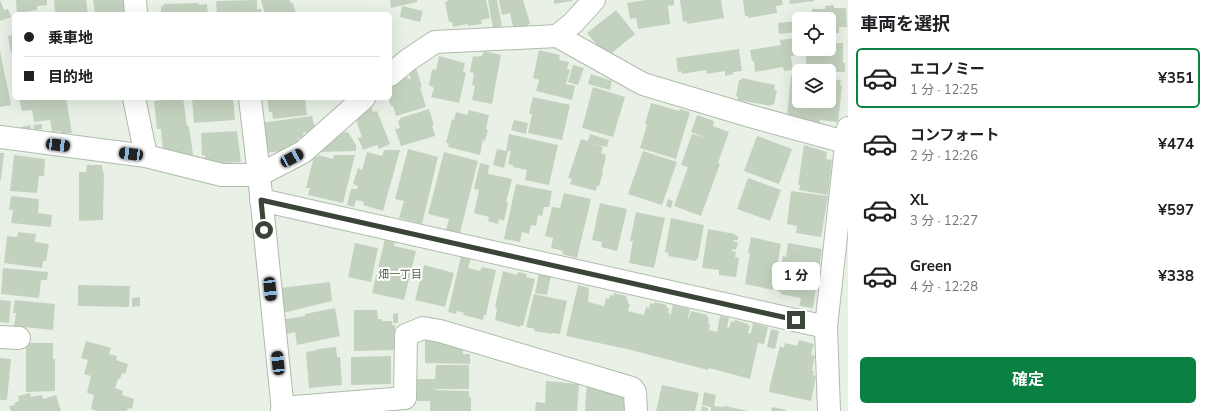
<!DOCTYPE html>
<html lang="ja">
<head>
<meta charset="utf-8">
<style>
	:root { --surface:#fff; --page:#f6f6f6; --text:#202124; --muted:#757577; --line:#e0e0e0; --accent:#0b8043 }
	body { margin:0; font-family:"Nunito Sans","Noto Sans JP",sans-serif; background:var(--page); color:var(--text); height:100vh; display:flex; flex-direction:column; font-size:15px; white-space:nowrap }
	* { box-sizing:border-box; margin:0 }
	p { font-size:13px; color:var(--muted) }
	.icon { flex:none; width:22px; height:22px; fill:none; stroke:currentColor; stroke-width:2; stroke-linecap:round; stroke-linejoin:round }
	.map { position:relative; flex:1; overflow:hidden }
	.sheet { display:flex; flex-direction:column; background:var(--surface); width:360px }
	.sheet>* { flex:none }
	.guide { position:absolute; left:12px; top:12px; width:380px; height:88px; border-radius:6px; box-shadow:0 4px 16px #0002; display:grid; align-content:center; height:88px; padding:0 12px; background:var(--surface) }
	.controls { position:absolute; left:792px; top:12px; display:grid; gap:8px }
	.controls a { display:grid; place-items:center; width:44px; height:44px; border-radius:6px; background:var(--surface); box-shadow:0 4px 16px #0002; font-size:20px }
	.end { position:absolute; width:18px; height:18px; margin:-9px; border:5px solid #3a4437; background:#fff; box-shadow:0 0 0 2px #fff }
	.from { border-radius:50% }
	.bubble { position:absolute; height:28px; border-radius:6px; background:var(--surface); box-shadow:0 4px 16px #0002; font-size:13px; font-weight:700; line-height:28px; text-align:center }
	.car { position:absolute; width:12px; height:24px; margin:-12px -6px; border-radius:5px; box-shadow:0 0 3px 1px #0007; background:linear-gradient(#222 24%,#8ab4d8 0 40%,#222 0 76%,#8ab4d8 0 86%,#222 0) }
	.guide b { display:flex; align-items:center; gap:14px; height:38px; font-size:15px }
	.guide b+b { border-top:1px solid var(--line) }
	.guide i { width:10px; height:10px; background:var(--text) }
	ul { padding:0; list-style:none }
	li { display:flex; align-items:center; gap:12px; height:60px; margin:0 8px 6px; padding:0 4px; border:2px solid transparent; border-radius:6px }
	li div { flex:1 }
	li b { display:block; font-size:15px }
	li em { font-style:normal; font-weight:700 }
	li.current { border-color:var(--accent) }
	li>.icon { width:36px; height:36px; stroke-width:1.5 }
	h2 { padding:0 12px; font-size:18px; line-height:48px }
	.action { display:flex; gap:8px; margin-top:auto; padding:8px 12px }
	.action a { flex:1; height:46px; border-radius:6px; background:var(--accent); color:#fff; font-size:16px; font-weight:700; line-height:46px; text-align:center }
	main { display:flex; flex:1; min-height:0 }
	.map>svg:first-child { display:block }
</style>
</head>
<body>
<main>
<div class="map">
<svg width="848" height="411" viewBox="0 0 848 411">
	<rect width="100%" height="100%" fill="#e9f1e7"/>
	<path fill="#c3d2be" d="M0 0 4 10 8 9 11 17 0 21Z
		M16 0H47V5L37 6V10L17 13Z
		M54 0H86L88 14H55Z
		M93 0H124L125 14H95Z
		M257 0V9H261V14H217L216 1Z
		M261 0H290L291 3H293L296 14H265Z
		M390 0H417V2L391 8Z
		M448 0H486L490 18 481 20 482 24 468 26 467 24 453 27 452 22H449L445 2 448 1Z
		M488 0H497L502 26 493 28Z
		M499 0H523L530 23 527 26 514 30 510 13 502 15Z
		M554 0H572V1L554 4Z
		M646 0H674V5L668 6 670 24 638 29 636 18 630 19 627 3Z
		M680 0H721L724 18 687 24V21L683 22Z
		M743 0H782L783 5 776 6 777 13 748 18V16H745Z
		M789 0H814V1L790 4Z
		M198 3 199 5 207 4 208 14H161V6H164L163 4Z
		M834 5V8H846L847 27H839V33L829 34V19H808V16L812 15V9H825V6Z
		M402 6 423 11 420 22 400 17Z
		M616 10 635 34 608 56 601 50 587 33Z
		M798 21 799 32 779 34 778 23Z
		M14 35V52L11 53 8 36Z
		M796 38 798 55 791 56 793 70 784 71 783 67 755 72 754 61H752L750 50 781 45 780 40Z
		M829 43H843V63H845V72H829V70H806V49H829Z
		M739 49 742 71 733 72V74L725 76V71L707 74 706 70 682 74 681 71 678 72 676 58Z
		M539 50 560 55 559 60 569 62 567 69 570 70 566 84 575 86 572 100 536 91 539 80 533 78Z
		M0 51 11 105 0 107Z
		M484 51 501 55 492 104 472 100 475 86 472 85 474 73 470 72 473 56 478 57 479 56H482Z
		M439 56 465 63 463 72 466 73 459 103 431 97 434 88 429 85 432 69 436 70Z
		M573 65 584 68 578 85 568 82Z
		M416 68 422 87H420L426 107 396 116 393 106H391L388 98H390V85L401 81V79L408 77 409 79H411L408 71Z
		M591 74 612 81 610 90 588 84Z
		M791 75 799 76V101H829V79L841 80 840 85H842L838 122 820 120 819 126 787 117Z
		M742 78 775 85 774 90H777L774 105 771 104V106L738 100V97L736 96 739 80H741Z
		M593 87 625 97 613 137 582 128Z
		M533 97 570 105 562 140 528 133 532 114H529Z
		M19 98H66L72 133 61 134 60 131 52 132 50 120 34 122 32 110 22 111Z
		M183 98 187 126H189L194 162 168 153 167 150H163L161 129H157L154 101Z
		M192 98H233L235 120 194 123Z
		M267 98H305L307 115 273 119 272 112H269Z
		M651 103 679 111 680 109 690 112 676 159 640 148 647 125 645 124Z
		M372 108 373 112 377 111 390 144 379 149 377 145 363 150 358 138 362 137 356 120 357 119 356 117 365 113 364 111Z
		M429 109 434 125H432L435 136 401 146 395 129 400 128 398 121 400 120V118Z
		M469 110 489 115 486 129 488 130 485 141 483 140 480 155 448 147 449 143H446L452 119 454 120 456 112 467 115Z
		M697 115 714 121 713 126 710 125 729 132 718 163 720 164 701 216 674 206 688 167 681 165 692 134 706 138 691 132Z
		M312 116 316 132 306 138V132L303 133 304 138H298L299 142H294V145L286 147 287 150 266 153 261 123Z
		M514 120 528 123 526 134 511 130Z
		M42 124V129L34 130 33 125Z
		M31 125 30 131H22L21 127Z
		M237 131 241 162 205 164V155L202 156 201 133Z
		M348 132 356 145V151L320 152 336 136H339V133Z
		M509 134 558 145 549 185 525 180 527 170 513 167V165L508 164 511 151H508L504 168 493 165 497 149 506 151Z
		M590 134 609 140 607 147 591 144 603 147 601 153 606 155 605 158H606L602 172 603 173 599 186H597L596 191 570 184 572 179 568 178 581 139 588 141Z
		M757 136 792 149 779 184 744 171Z
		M804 145 827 152 826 159 832 160 828 195 799 190 800 185H798Z
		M408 149 438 157 422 224 399 218 404 201 395 199Z
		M384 150H400L383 211 363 205 364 202 356 200 354 207 347 205 351 189H357L358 186 353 184 358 168 362 170 367 152 382 156Z
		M643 151 677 162 662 205 628 194Z
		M444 152 478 161 460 233 446 230 449 219 428 214Z
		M0 153H4L1 180H0Z
		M14 155 45 159 44 176H39L37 193 10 191Z
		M318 155 333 159 334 155H355L343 203 308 195 310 188H306L314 156 318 157Z
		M480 163 489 165 488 174 512 179 506 202 508 203 504 221 499 219 498 224 488 221 489 217 474 213 479 190 474 189Z
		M87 165H102L103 172 104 173 103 220 79 221V172H86Z
		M748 178 781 190 770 221 737 209Z
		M516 184 552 191 549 207H544L542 216 538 215 536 226 531 225 529 234 522 232 520 242 504 239Z
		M791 191 828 196 821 237 796 233 797 226 787 224Z
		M564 193 591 199 577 258 562 254 563 251 551 248 553 238 545 236 552 207 560 208Z
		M11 196 39 199 38 213 52 215 51 227 11 223 13 210H9Z
		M668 199 673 201 671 208 666 206Z
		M600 203 627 209 617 251 601 247 602 242 592 240Z
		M636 212 665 218 654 268 629 263 633 241H630Z
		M671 218 704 225 698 259H696V261L668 256 669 253 665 252Z
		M708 229 735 234V235L738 236V240H734V242H738L736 250 733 249 732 251 736 252 735 257 739 258 736 277 719 275V270L702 268Z
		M18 232 36 234 35 242 49 244 46 261H43L42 268 4 263 7 236 17 237Z
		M751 237 781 244 773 290 745 284 750 253H748Z
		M385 239 395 241 394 246 416 251 404 300 372 293Z
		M355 243 378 248 371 282 348 277Z
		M788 243 822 249 813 308 799 306 801 298 780 294 781 292 777 291 783 256 786 257Z
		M461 256 471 258 468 268 480 271 482 267 496 270 486 315H484L483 320 463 315 464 313 457 311 456 314 448 312Z
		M424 265 454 273 445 307 415 300Z
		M3 268 48 272 47 280H41L39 298 1 294Z
		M503 271 517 275 518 272 527 274 526 277 535 279 523 326 520 325V327L495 320 497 308 495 307Z
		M539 274 551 276 547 295 535 293Z
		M330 282 332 301 283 313 280 288Z
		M78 285 130 286 129 307 78 306Z
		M578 285 589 288 588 302 604 306 606 298 609 299 610 295 613 296 614 293 627 296 626 298 628 300V304H630L628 311 644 315 646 307 649 308 650 303 654 304V302L667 305 666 307 669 308 668 313H670L669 321 673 305 690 309 688 318H689L691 311 707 315V317L709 318 708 323 710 324 709 330 717 332 720 316 729 318 726 332 727 327 729 328 731 321 734 322 735 320 748 324V326H750L748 333H751L753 323 768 327 764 344 758 343 750 379 709 368 708 370 627 349 566 336Z
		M534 294 567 301 560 334 552 333V334L534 331 535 329 526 327Z
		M140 297V306L132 307V298Z
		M0 300 11 301 9 323 0 322Z
		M15 300 55 304 53 330 14 326 16 313H13Z
		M335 308 340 336 297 345 295 332 283 335 280 320 305 316V314Z
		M354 310H377L378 319H382V321H392V325H395L396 350 354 351Z
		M398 313V323H393V314Z
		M771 329 779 331 775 349 767 347Z
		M425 339H441V344H458V349H463V354H470V364L425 363Z
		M799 340 814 344 811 355 815 356 812 370 814 371 813 375 816 376 811 401 769 392 770 389H769L780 346 784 348 785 343 797 346Z
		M86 341 111 348 109 354 117 356 116 360 128 364 125 374 122 373 120 379H118L115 388 123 391 122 395 134 399 132 409 128 408 127 411H97L91 409 94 395 87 393 91 376 84 374 88 360 81 358Z
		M26 343H53V359H55V391L26 392Z
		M336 347 337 357H340L342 385 309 388 306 352 317 350 318 349Z
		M391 356V384L351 385V357Z
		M0 358 11 359 7 400H0Z
		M436 365H469V389H435V382V390L469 391V397H471V411H430V401H417V379H435Z
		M587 380 598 383V390L617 392 625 395 624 400H627L625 411H585Z
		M546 381 579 384 577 411H535L536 402 545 403Z
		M662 385 699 393 695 411H656Z
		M704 392 716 395 714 406 724 407 725 406 748 411H711V407L702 405Z
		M30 393 31 397 42 395 43 399 56 395 61 411H11L9 406 15 405 14 403 19 401 18 396Z
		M702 406 708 408V411H701Z
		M772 407 786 410V411H771Z"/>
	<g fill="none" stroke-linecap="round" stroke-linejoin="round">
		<defs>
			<path id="street" d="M135 0 136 14
				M557 36 573 23 594 0
				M390 75 408 60 435 42 557 36 643 84 750 116 848 143
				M134 98 146 156
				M250 98 259 175 283 411
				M0 137 146 156 222 175H259L303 152 364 98
				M261 200 826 327
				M0 337 19 338
				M282 408 405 398 406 335 423 328 440 331 632 388 635 392 636 411
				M829 411 826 327 848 128"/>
		</defs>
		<use href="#street" stroke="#aebcab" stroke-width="24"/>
		<use href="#street" stroke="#fff" stroke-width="22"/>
	</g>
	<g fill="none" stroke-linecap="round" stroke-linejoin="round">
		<path stroke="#3a4437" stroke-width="5" d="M264 230 261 200 796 320"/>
	</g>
	<g text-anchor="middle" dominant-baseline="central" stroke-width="4" stroke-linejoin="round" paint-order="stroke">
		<g font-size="11" fill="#55654f" stroke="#fff">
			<text x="400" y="274">畑一丁目</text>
		</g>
	</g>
</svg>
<div class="controls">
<a><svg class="icon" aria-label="locate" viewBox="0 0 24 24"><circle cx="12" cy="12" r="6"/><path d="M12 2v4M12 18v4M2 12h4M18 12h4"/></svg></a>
<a><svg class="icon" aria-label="layers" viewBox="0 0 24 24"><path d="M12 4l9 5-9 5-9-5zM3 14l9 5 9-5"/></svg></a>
</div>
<i class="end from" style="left:264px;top:230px"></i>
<i class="end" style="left:796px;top:320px"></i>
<div class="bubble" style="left:772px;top:262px;width:48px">1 分</div>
<i class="car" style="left:58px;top:145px;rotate:97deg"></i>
<i class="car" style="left:131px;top:154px;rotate:277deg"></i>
<i class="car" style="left:292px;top:158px;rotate:62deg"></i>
<i class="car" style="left:270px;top:289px;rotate:174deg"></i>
<i class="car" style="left:278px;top:363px;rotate:354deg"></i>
<div class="guide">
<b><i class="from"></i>乗車地</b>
<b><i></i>目的地</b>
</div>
</div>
<section class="sheet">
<h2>車両を選択</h2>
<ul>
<li class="current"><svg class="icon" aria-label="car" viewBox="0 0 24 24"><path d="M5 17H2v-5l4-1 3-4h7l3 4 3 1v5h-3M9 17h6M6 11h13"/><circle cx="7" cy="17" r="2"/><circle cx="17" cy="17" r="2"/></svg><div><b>エコノミー</b><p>1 分 · 12:25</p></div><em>¥351</em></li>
<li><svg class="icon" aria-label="car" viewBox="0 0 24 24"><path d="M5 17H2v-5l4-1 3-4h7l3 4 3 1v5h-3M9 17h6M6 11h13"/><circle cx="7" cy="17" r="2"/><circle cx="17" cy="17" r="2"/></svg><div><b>コンフォート</b><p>2 分 · 12:26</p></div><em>¥474</em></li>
<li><svg class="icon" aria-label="car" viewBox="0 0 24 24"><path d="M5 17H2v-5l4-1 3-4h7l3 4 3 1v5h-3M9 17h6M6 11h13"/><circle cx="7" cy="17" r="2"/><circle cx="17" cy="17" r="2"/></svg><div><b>XL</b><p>3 分 · 12:27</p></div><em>¥597</em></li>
<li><svg class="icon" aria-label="car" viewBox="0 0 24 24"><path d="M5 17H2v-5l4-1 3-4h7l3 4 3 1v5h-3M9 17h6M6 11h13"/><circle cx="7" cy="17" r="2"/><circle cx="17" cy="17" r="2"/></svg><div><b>Green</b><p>4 分 · 12:28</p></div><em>¥338</em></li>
</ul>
<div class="action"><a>確定</a></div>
</section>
</main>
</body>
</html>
